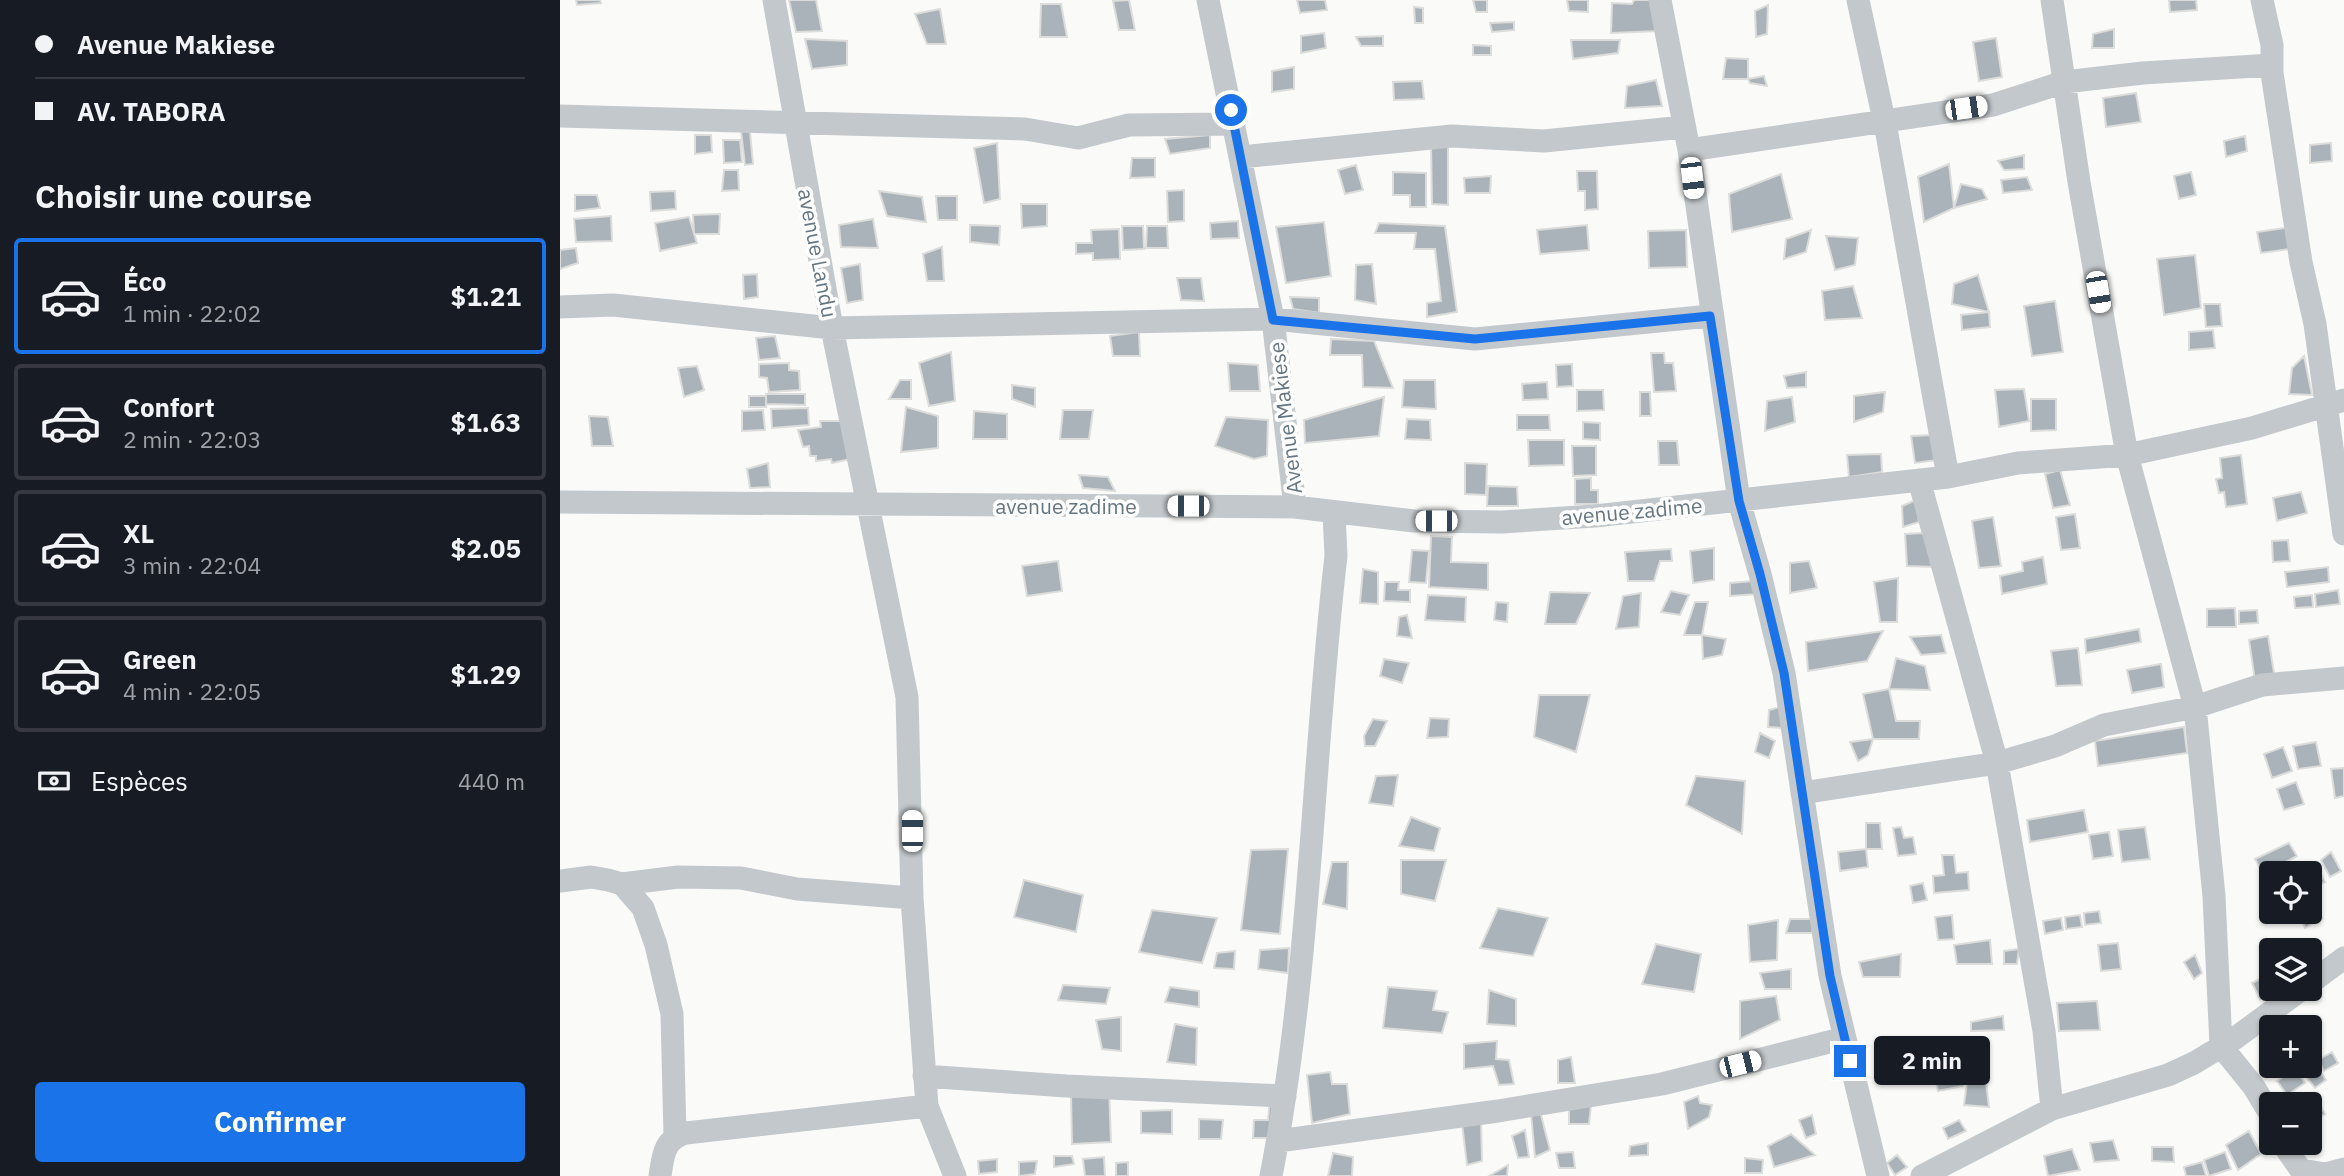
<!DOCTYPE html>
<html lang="fr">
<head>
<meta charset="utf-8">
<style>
	:root { --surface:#171b24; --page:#20242c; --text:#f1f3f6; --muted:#9ea1a6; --line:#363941; --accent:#1a73e8 }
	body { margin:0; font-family:"IBM Plex Sans",sans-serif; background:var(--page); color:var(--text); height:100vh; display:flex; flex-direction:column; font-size:26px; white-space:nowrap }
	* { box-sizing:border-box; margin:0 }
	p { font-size:23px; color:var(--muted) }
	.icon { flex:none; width:38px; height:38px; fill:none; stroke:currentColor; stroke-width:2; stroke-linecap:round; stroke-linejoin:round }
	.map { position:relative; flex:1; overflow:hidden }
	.drawer { display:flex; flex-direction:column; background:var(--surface); width:560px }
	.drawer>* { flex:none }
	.top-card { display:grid; align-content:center; height:154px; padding:0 35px; background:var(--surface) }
	.fabs { position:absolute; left:1699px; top:861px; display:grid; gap:14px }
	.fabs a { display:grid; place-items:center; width:63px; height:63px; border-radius:7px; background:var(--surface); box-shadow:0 2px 5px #0004; font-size:35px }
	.end { position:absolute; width:32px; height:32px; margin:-16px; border:9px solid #1a73e8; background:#fff; box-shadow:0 0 0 4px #fff }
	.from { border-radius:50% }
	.bubble { position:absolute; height:49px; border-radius:7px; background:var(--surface); box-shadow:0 2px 5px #0004; font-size:23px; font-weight:800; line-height:49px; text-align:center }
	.car { position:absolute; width:21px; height:42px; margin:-21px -10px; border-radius:9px; box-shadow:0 0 5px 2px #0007; background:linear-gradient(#fff 24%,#345 0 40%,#fff 0 76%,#345 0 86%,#fff 0) }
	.top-card b { display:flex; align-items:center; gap:24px; height:66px; font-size:26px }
	.top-card b+b { border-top:2px solid var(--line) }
	.top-card i { width:18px; height:18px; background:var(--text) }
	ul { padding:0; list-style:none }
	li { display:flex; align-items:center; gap:21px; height:116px; margin:0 14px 10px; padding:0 21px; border:4px solid var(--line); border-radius:7px }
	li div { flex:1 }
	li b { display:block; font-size:26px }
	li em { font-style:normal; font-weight:800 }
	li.on { border-color:var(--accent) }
	li>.icon { width:63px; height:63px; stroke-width:1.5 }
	h2 { padding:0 35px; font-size:32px; line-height:84px }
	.pay { display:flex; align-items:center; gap:18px; height:77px; padding:0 35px; font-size:26px }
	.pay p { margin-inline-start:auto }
	.action { display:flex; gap:14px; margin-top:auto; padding:14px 35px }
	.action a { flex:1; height:80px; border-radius:7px; background:var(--accent); color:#fff; font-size:28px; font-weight:800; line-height:80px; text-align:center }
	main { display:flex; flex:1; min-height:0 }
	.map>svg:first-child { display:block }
</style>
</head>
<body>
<main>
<section class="drawer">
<div class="top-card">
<b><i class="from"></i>Avenue Makiese</b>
<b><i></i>AV. TABORA</b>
</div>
<h2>Choisir une course</h2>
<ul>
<li class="on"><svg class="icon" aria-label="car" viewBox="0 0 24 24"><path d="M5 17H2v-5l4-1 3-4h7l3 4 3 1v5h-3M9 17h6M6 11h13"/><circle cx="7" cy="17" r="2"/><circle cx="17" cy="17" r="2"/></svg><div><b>Éco</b><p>1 min · 22:02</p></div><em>$1.21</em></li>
<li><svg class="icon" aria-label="car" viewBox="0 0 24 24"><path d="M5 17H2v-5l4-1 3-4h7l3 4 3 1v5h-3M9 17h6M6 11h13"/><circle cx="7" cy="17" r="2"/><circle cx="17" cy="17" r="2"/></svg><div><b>Confort</b><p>2 min · 22:03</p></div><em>$1.63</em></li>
<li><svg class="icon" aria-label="car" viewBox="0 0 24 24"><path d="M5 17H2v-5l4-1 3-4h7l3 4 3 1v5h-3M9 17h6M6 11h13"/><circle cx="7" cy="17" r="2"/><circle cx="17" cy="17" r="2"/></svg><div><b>XL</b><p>3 min · 22:04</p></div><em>$2.05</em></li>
<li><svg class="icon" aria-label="car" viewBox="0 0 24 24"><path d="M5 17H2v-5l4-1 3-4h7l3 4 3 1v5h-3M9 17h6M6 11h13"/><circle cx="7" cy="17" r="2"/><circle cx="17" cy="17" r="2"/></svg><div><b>Green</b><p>4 min · 22:05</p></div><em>$1.29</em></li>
</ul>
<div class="pay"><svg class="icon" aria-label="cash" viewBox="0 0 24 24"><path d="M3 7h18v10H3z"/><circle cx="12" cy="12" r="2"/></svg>Espèces<p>440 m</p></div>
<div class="action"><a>Confirmer</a></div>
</section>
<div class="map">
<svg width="1784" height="1176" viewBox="0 0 1784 1176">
	<rect width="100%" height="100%" fill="#fafaf8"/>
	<path fill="#aab3b9" stroke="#dcdcda" stroke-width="2" d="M16 0H40L41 3 17 5Z
		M229 0H256L262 31 236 32Z
		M569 0 575 30H559L553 1Z
		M737 0H765L767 10 740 13Z
		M913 0H927V12H916Z
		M1007 0H1028V12L1009 11Z
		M1074 0H1093L1099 31 1051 33 1052 3 1072 4Z
		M1609 0H1636L1637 10 1610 12Z
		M481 4H501L507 37H480Z
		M1208 5 1207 34 1196 37 1195 11Z
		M854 7 863 8V23H855Z
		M380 9 386 44H367L355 14Z
		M954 22V30L932 32 930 23Z
		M1554 29V48H1532L1533 34Z
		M764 33 766 48 741 53V36Z
		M823 36V46H801L796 37Z
		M1436 38 1442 77 1419 81 1413 42Z
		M245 39 287 41V65L252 69Z
		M1011 40H1060L1058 53 1013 59Z
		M913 45 931 46V55H913Z
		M1166 58 1188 59V79H1163Z
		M734 67V89L712 92V71Z
		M1204 76 1207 86 1190 83 1188 79Z
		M1096 80 1102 106 1065 108 1067 86Z
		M862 81 864 99 834 100 833 82Z
		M1576 93 1581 122 1546 127 1543 98Z
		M181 131 190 132 193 164 185 165Z
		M135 135H151L152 152 135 154Z
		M650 135V148L610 154 605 139Z
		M1685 136 1687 151 1666 157 1664 141Z
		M163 140H180L182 162 164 163Z
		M437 143 440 199 424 203 414 148Z
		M1771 143 1772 161 1750 163V145Z
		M888 144V205L872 204 871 145Z
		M1464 155V169L1444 170 1438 161Z
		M572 158H595V177L570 178Z
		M1389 164 1394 208 1364 222 1358 177Z
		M796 165 803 190 785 194 778 170Z
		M164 170H178L179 190 162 191Z
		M1017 171H1037L1038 209 1025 210V191H1018Z
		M833 172 866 173V207H850V195H833Z
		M1631 172 1636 195 1619 199 1614 176Z
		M1221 174 1232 219 1172 232 1169 194Z
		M931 176 930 193H905L904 178Z
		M1467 177 1472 190 1443 193 1441 180Z
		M1401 184 1422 189 1427 199 1394 208Z
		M624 190V221L608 222 607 191Z
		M115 191 116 209 91 211 90 192Z
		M319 191 362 197 366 222 327 216Z
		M15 195H37L40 208 15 211Z
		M376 196H397V220H378Z
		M461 204H487V226L462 228Z
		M160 214 159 234H134L133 215Z
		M51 216 52 241 16 242 14 219Z
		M129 217 137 243 100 251 95 223Z
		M313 219 318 248 281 247 279 225Z
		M678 221 679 238 651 239 650 223Z
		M764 222 771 276 726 283 716 227Z
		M819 223 885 226 897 312 867 317V303L881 301 875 249H854L856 233H815Z
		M410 225 440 226 439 245 410 242Z
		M1027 225 1029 250 980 254 977 230Z
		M562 226H583L584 249 563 250Z
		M587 226H607L608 248H586Z
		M1731 227 1736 248 1701 253 1697 232Z
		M559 229 560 259 533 260V253L516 254V243H532L531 230Z
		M1126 230 1127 267 1089 268 1088 231Z
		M1251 230 1246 252 1224 259 1226 239Z
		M1266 236 1298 238 1295 265 1275 270Z
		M382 247 384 281H367L363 254Z
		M16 248 18 263 0 269V250Z
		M1635 255 1641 308 1604 315 1597 259Z
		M300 264 303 300 287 303 281 268Z
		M812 264 816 304 795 300 796 265Z
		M197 274 198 297 184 299 183 275Z
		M1418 275 1429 312 1392 304 1394 284Z
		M617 278H641L644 301 621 300Z
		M1293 286 1302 318 1265 320 1262 291Z
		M730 297 759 298V313L733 309Z
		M1495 301 1503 352 1472 356 1464 306Z
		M1644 304H1660L1662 326 1646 327Z
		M1429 312 1430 327 1402 330 1401 315Z
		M1653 330 1655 348 1629 350V332Z
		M579 332 580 356H553L550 336Z
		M215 336 220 358 199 360 196 338Z
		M771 339 814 341 833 388 803 387 802 355H770Z
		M391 352 395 401 369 406 359 363Z
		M1091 353H1104L1105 363H1113L1116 391 1094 392Z
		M1744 356 1752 395 1729 394 1732 368Z
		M229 363V370L239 371 240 390 209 392 207 378 199 377V364Z
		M668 363 698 365 700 391H670Z
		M1012 364 1013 386 997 387 996 365Z
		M137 366 144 390 124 397 118 368Z
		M1246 372V387L1227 388 1224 376Z
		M340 380H351V399H329Z
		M844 380H875L876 409 842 407Z
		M987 382 988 399 963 400 962 384Z
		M452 385 475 388V407L452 399Z
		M1464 389 1469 421 1439 427 1435 390Z
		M1017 390H1043L1044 410 1017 411Z
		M1080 392H1090L1091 416H1080Z
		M1325 392 1323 412 1294 422V396Z
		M206 394H245V405L206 404Z
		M189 396H206V407H189Z
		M824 397 819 436 745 443 744 420Z
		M1232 397 1235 422 1205 431 1207 401Z
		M1471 399H1496V430L1471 431Z
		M346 407 378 416V448L341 452Z
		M248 408 249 425 212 428 211 409Z
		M203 410 205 430 182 431V411Z
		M503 410H533L529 439H500Z
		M414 411 447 414V439H413Z
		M957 415H989L990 430H957Z
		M29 416 48 417 53 446H32Z
		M666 417 708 420 707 456 694 459 655 446Z
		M847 419 870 420 871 440 845 439Z
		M260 421H288L295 458 272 463 271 459 256 461V456H250L249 446 243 447 238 430 261 427Z
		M1023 422 1040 423V440L1023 439Z
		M1372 435 1377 460 1355 463 1351 436Z
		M968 440H1004V465L969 466Z
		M1098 441H1117L1119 465H1099Z
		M1012 446H1036V475L1013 476Z
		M1321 454 1322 472 1289 477 1287 455Z
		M1681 455 1687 504 1666 507 1664 492 1659 493 1656 479 1662 478 1660 458Z
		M208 463 210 487 190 488 187 469Z
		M905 463 927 464 926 495 905 494Z
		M1500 470 1510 505 1493 508 1485 474Z
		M519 475 548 477 555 491 523 488Z
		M1031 478V490H1038V504H1015V479Z
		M928 486 957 487 958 506H927Z
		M1741 492 1747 513 1717 521 1713 498Z
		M1356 500 1359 522 1343 527 1342 506Z
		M1515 514 1520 548 1501 550 1496 517Z
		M1433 517 1441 566 1419 568 1412 521Z
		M1364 533 1374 567 1347 566 1345 534Z
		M871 536 892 537 891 562 928 563V590L869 587Z
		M1728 540 1730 561 1713 562 1712 541Z
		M1154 548V580L1133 583 1130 551Z
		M1111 549 1112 561H1100L1094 581H1068L1065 552Z
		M852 550 869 551 866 583 849 582Z
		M1483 557 1487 584 1442 594 1440 576 1463 571 1462 562Z
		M498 561 502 591 467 596 462 566Z
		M1249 561 1257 588 1230 593V563Z
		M1768 567 1769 582 1727 587 1725 572Z
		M803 569 818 572V604L800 603Z
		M1338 578 1337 622H1320L1314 582Z
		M1193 581 1198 594 1170 596V583Z
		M825 582H839L838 590H850V602L824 601Z
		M1778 590 1780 604 1756 607 1755 594Z
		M1111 591 1129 595 1120 615 1101 612Z
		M990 592 1030 593 1016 624H985Z
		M1081 593 1079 627 1056 629 1063 596Z
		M868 595 906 597 905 622 865 620Z
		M1752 595 1753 607 1735 608 1734 597Z
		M936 602 948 603 947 622 934 620Z
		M1135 602H1148L1142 635H1124Z
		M1675 608 1676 627H1647V609Z
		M1697 610 1698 623 1679 624V611Z
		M847 615 852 638 837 636 839 617Z
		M1579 629 1581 642 1526 653 1525 639Z
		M1323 631 1307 661 1248 671 1246 642Z
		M1142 635 1166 639 1162 655 1143 659Z
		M1381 635 1386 653 1361 655 1350 637Z
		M1708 636 1715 679 1695 681 1689 640Z
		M1518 648 1522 685 1496 686 1491 651Z
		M1336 658 1365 666 1370 690 1329 689Z
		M824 659 849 663 842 683 820 676Z
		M1601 664 1604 687 1572 693 1567 670Z
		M1329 689 1336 721H1360L1359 739H1313L1303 694Z
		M979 695H1030L1016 752 974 737Z
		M1220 707 1222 728 1208 727 1209 710Z
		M870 718 889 719 888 737 867 738Z
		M813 719 827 721 815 746H805L804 736Z
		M1624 727 1627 753 1538 766 1535 741Z
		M1200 733 1215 741 1209 758 1195 752Z
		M1313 739 1308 755 1298 761 1290 742Z
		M1756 742 1761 766 1738 769 1733 746Z
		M1723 747 1732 771 1712 778 1704 754Z
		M1784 768V796L1775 798 1771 769Z
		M838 775 833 806 809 803 816 776Z
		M1136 776 1185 781 1182 834 1126 805Z
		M1736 782 1744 804 1724 810 1717 789Z
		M1524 810 1528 832 1470 842 1467 820Z
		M851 817 880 828 874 851 839 846Z
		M1306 823H1320L1322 849H1306Z
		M1341 827 1344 838 1353 837 1356 854 1338 856 1333 828Z
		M1585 827 1590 859 1562 862 1558 830Z
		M1549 832 1553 856 1533 859 1529 835Z
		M1729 843 1737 856 1703 874 1695 859Z
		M728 849 720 934 681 930 691 850Z
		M1306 849 1308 867 1280 871 1278 852Z
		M1771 852 1781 871 1770 877 1761 860Z
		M1382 855H1394L1396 873 1408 872 1409 890 1374 893 1373 876 1384 875Z
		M841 860H886L875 901 841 894Z
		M772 862H788L787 909 763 904Z
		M1755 864 1765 882 1752 888 1750 873 1743 870Z
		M464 880 523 895 516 932 454 917Z
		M1363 883 1367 900 1353 903 1350 886Z
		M1751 897 1762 918 1745 928 1738 912H1750Z
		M938 908 988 918 973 956 920 948Z
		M592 910 657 918 642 963 579 952Z
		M1539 911 1541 923 1525 925 1524 913Z
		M1392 915 1394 939 1378 940 1375 917Z
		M1520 915 1522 927 1506 929 1505 917Z
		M1501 918 1503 930 1485 934 1483 921Z
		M1230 919H1255L1252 933H1226Z
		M1218 920 1217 960 1190 962 1188 925Z
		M1430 940 1432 964H1397L1394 945Z
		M1558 943 1561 969 1541 971 1538 945Z
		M1096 944 1141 954 1134 992 1082 984Z
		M729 948 728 973 698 969 700 950Z
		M1459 949 1457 964H1444V951Z
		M675 951 674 969 654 968 657 953Z
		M1341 954 1340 977H1303L1299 962Z
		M1635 955 1642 973 1634 979 1624 962Z
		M1231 969V989H1205L1200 973Z
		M1712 972V989H1718L1700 999 1692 983Z
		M503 985 550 988 546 1004 498 1000Z
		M610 987 639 991V1007L605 1002Z
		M828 987 877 991 873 1010 888 1012 882 1033 823 1028Z
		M929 990 956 999V1026L927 1024Z
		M1216 996 1220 1020 1180 1039V1001Z
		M1537 1001 1540 1030 1499 1031 1497 1003Z
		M1443 1016 1444 1030 1411 1031V1022Z
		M561 1017V1051L542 1049 536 1020Z
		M615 1024 637 1028 636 1065 607 1062Z
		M937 1041 936 1059 949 1060 954 1084 939 1085 933 1066 904 1069V1044Z
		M1772 1052 1778 1063 1764 1071 1758 1060Z
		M1011 1057 1015 1083H998V1060Z
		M1371 1060H1395L1403 1086 1378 1091Z
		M1735 1068 1745 1083 1727 1095 1717 1081Z
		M1760 1071 1766 1080 1755 1088 1747 1078Z
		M770 1072 772 1084H787L790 1114 752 1123 747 1075Z
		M1407 1082H1426L1429 1107 1404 1105Z
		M549 1088 551 1142 512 1144 511 1095Z
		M1138 1096 1140 1103 1152 1105 1149 1117 1128 1129 1124 1102Z
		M710 1097 717 1138H693L694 1120H708Z
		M1757 1099 1765 1114 1750 1122V1104H1747Z
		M1031 1106 1029 1124H1009V1107Z
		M612 1110V1134L581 1133V1111Z
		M980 1111 990 1150 975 1157 971 1114Z
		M1252 1115 1256 1134 1246 1138 1239 1120Z
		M639 1119 663 1120 661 1139H639Z
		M1399 1120 1406 1131 1388 1139 1383 1128Z
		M921 1121 922 1161 907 1165 902 1124Z
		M965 1130 969 1157 958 1158 952 1136Z
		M1689 1131 1701 1154 1678 1170 1666 1145Z
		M1231 1134 1255 1155 1214 1167 1208 1146Z
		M1553 1140 1559 1160 1534 1162 1530 1143Z
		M1088 1143V1155L1069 1156 1070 1146Z
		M1592 1147H1613L1614 1162 1592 1161Z
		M1512 1149 1520 1170 1488 1176 1484 1156Z
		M1013 1152 1015 1168H999L996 1153Z
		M1665 1152 1671 1169 1649 1176 1644 1160Z
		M773 1153 793 1157 792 1176H768Z
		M1337 1155 1347 1167 1335 1175 1327 1163Z
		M494 1156H512L514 1164 494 1167Z
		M544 1157 545 1176H525L523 1159Z
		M1185 1158 1203 1160 1202 1173H1185Z
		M437 1159V1172L419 1174 418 1161Z
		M477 1161 475 1174 459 1176V1162Z
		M568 1162V1176H556V1163Z
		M1642 1162 1646 1176H1626L1624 1167Z
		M948 1165 947 1176H929Z"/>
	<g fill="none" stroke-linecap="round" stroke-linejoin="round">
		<path stroke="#c3c8cc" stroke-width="23" d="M214 0 272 328 347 697 352 898 367 1106 395 1176
			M648 0 713 319 735 507
			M1100 0 1129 150 1179 501 1200 574 1224 673 1270 976 1318 1176
			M1298 0 1327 134 1388 477
			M1492 0 1519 182 1567 455 1635 707 1654 896 1661 1046 1694 1087 1712 1117
			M1702 0 1712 45V73L1741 262 1755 324 1784 534
			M0 116 465 129 518 138 569 125 674 124
			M1129 150 1433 105 1504 82 1583 73 1712 65
			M681 157 892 136 984 141 1124 127
			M0 307 53 305 272 328 713 319 915 339 1150 316
			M1359 480 1437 763 1484 1031 1492 1109
			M0 502 735 507 854 521 942 522 1035 516 1388 477 1458 463 1567 455 1692 428 1784 400
			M1242 793 1437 763 1495 746 1544 725 1635 707 1702 685 1784 678
			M0 881 31 877 48 880 62 884 83 908 96 945 112 1014 115 1136
			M62 884 118 877 181 878 237 889 352 898
			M1750 983 1784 958
			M364 1076 506 1086 725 1096
			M718 1141 938 1111 1102 1084 1285 1038
			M1722 1143 1741 1170 1765 1174 1784 1169
			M100 1176C103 1155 104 1139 126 1133L367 1106
			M711 1176C751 972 752 761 776 556L774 513
			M1362 1176 1492 1109 1608 1075 1634 1063 1674 1039 1742 989"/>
	</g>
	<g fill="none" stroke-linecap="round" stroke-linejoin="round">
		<path stroke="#1a73e8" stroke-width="9" d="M671 110 713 320 915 339 1150 316 1179 501 1200 574 1224 673 1270 976 1290 1061"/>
	</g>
	<g text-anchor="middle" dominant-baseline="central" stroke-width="7" stroke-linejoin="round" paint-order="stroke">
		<g font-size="21" fill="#657683" stroke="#fff">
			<text transform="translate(258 253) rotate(79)">avenue Landu</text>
			<text transform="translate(725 418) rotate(-97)">Avenue Makiese</text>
			<text x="506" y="506">avenue zadime</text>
			<text transform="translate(1072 511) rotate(-5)">avenue zadime</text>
		</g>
	</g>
</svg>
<div class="fabs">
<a><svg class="icon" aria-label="locate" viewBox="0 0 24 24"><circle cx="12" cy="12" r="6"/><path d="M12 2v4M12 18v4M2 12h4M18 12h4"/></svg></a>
<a><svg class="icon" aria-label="layers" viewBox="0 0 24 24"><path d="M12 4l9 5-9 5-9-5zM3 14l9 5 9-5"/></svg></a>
<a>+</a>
<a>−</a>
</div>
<i class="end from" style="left:671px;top:110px"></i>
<i class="end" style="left:1290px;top:1061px"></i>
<div class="bubble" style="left:1314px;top:1036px;width:116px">2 min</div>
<i class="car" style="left:1406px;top:108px;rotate:82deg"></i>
<i class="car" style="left:1132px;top:178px;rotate:173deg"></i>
<i class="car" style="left:1538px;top:292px;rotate:170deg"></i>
<i class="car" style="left:628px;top:506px;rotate:270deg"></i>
<i class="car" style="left:876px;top:521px;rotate:270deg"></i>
<i class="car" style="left:352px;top:831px;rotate:0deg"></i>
<i class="car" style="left:1180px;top:1064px;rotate:76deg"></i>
</div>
</main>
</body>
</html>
